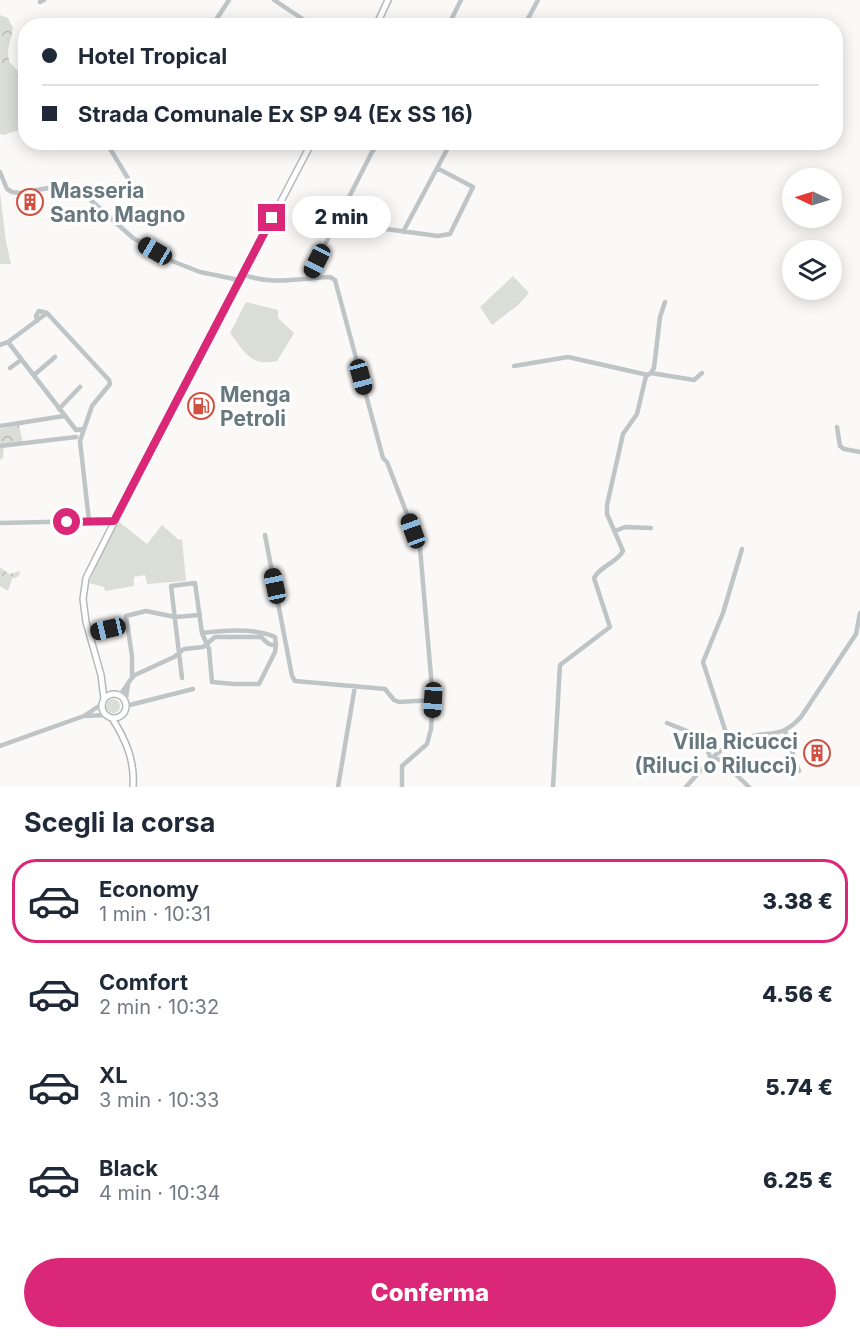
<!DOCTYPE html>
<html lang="it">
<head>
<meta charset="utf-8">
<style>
	:root { --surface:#fff; --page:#f6f6f7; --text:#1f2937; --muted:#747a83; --line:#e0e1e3; --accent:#db2777 }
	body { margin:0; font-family:Inter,sans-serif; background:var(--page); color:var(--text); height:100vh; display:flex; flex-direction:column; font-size:22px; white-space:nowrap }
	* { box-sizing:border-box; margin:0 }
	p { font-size:20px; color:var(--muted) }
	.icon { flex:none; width:33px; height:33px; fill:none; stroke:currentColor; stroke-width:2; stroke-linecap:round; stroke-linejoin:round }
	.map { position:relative; height:787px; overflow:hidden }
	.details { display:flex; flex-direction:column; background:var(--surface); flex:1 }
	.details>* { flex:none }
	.guide { position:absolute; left:18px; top:18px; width:825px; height:132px; border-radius:24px; box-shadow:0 3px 15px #0003; display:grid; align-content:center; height:132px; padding:0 24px; background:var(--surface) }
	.needle { width:39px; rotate:274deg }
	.tools { position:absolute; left:782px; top:168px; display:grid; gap:12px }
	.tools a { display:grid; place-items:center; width:60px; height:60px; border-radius:50%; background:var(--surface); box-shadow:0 3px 15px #0003; font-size:30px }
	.end { position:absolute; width:27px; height:27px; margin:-14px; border:8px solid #db2777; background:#fff; box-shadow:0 0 0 3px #fff }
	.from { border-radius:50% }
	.bubble { position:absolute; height:42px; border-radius:21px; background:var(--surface); box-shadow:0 3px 15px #0003; font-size:20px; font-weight:800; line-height:42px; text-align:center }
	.car { position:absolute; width:18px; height:36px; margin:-18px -9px; border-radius:8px; box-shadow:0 0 4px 2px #0007; background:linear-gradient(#222 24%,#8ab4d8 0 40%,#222 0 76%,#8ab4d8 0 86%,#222 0) }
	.guide b { display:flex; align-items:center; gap:21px; height:57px; font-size:22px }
	.guide b+b { border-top:2px solid var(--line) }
	.guide i { width:15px; height:15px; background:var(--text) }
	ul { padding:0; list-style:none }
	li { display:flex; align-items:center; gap:18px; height:84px; margin:0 12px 9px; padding:0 12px; border:3px solid transparent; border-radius:24px }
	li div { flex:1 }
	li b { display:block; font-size:22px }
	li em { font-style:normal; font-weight:800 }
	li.current { border-color:var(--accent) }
	li>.icon { width:54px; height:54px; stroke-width:1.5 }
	h2 { padding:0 24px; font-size:27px; line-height:72px }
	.button { display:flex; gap:12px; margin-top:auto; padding:12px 24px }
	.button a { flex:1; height:69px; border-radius:36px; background:var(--accent); color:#fff; font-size:24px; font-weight:800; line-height:69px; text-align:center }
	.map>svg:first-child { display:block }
</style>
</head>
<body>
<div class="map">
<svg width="860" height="787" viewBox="0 0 860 787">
	<defs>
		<pattern id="forest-crowns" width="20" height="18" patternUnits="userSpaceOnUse" patternTransform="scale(1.5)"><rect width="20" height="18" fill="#daded7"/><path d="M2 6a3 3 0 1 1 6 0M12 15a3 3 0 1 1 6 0" fill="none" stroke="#b5b9b4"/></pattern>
	</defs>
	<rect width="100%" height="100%" fill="#faf9f8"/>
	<path fill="#daded7" d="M0 82H25V94L18 97 25 100V128L4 135 0 134Z
		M0 192 6 242 11 264H0Z
		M513 276 529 293 517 306 492 325 480 307Z
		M246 302 278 310V318L294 333 277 361C250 367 245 352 230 333Z
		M118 521 147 544 162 525 179 540 182 539 186 581 147 584 145 575 134 577V586L105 591 104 587 89 583 97 563Z
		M106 706a7 7 0 1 1 14 0a7 7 0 1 1-14 0Z"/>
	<path fill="url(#forest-crowns)" d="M0 15 8 18 13 28C9 51 0 61 25 75V82H0Z
		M19 425 23 443 4 445 3 458 0 460V429Z
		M0 567 9 574 20 571 19 576 12 579 8 591 0 586Z"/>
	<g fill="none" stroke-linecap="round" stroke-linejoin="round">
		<defs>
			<path id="major" d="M376 26 388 0
				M102 706a12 12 0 1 1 24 0a12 12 0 1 1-24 0Z
				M104 699 101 675 86 622 83 599 86 578 142 467 312 142
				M112 718C126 740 135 761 133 787"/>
		</defs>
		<use href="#major" stroke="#b3b9bb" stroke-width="8"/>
		<path stroke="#bfc4c7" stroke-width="4.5" d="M274 0 313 26
			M40 2 44 0
			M212 26 229 0
			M448 26 461 0
			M524 26 538 0
			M0 172 7 189 12 192 20 193 54 187 67 188 85 195 133 238 172 261 200 272 239 280
			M92 201C96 187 116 187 129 185V180L106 142
			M342 212 371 227 438 236 450 234 473 187 437 168
			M403 232 451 142
			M242 274C270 286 301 278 330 277L335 280 383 458 387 462 420 548 433 700 431 729 427 744 402 766V787
			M308 278 372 152 380 142
			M37 321 36 316 39 311 47 313 109 380 110 384 92 406 80 441 89 521H114
			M8 342 76 430 83 429
			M0 345 8 342 47 313
			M514 366 568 357 648 375
			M10 368 21 360
			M651 373 694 380 702 373
			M34 375 55 357
			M59 409 80 387
			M0 426 64 416
			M837 427 840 446 844 449 860 452
			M0 446 76 437
			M0 523 89 521
			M615 531 625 527 651 528
			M265 535 292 676 295 681 385 689 394 700 399 702 433 700
			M89 633 127 624
			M132 678V656L126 616 146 611 175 617 200 615
			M182 678 171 586 195 583 202 633 209 649 212 682 234 684H259L275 652 276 645
			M119 695C126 690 128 680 135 675L174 657 184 649 203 647 215 637H261C266 641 268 646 276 645L275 637C255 628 224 630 202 633
			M125 704 128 685
			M126 706 193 689
			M86 716 105 715
			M667 723 702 737 711 759
			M785 731 799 771
			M730 745 703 662 723 613 742 549
			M0 746 84 716 102 704
			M713 757 722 761 749 787
			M338 787 355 686
			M553 787 560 665 610 627 594 578C601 565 617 563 623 551L607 514V505L623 434 637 414 646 376 651 373 654 368 660 317 665 302
			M686 787C703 768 717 748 742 739 769 729 779 741 801 717L856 634 860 613"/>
		<use href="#major" stroke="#fff" stroke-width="5"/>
	</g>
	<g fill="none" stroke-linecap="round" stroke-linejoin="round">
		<path stroke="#db2777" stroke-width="8" d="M67 522 114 521 272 218"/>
	</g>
	<defs>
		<symbol id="building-ring" viewBox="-11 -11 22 22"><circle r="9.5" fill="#fff" stroke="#d05041" stroke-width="1.5"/><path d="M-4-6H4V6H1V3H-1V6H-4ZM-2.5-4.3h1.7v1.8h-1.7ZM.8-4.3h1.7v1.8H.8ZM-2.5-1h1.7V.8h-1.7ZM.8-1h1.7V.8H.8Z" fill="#d05041"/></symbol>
		<symbol id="fuel-ring" viewBox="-11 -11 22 22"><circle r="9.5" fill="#fff" stroke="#d05041" stroke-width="1.5"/><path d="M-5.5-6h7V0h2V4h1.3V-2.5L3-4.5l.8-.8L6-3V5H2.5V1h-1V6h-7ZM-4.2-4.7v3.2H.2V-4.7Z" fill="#d05041"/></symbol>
	</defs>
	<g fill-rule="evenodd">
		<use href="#building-ring" x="15" y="187" width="30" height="30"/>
		<use href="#fuel-ring" x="186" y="391" width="30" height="30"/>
		<use href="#building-ring" x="802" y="738" width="30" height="30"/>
	</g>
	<g text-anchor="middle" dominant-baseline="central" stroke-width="6" stroke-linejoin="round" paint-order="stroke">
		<g font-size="21" font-weight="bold" fill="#67787f" stroke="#fff" text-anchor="start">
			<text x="50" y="190">Masseria<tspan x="50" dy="24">Santo Magno</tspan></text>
			<text x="220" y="394">Menga<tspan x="220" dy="24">Petroli</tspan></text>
			<text x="798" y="741" text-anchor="end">Villa Ricucci<tspan x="798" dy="24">(Riluci o Rilucci)</tspan></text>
		</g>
	</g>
</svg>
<div class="tools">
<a><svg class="needle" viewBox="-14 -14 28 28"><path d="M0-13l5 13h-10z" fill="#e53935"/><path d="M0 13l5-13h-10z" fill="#747a83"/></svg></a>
<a><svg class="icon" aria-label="layers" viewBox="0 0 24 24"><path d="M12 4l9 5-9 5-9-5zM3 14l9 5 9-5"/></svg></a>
</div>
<i class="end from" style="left:67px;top:522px"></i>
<i class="end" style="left:272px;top:218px"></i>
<div class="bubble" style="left:292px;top:196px;width:99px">2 min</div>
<i class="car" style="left:155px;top:251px;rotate:300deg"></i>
<i class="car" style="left:317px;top:261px;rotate:207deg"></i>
<i class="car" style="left:361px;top:377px;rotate:165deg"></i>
<i class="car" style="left:413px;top:531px;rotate:340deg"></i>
<i class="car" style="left:275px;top:586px;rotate:348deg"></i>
<i class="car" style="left:108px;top:629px;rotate:257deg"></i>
<i class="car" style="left:433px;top:700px;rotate:183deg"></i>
<div class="guide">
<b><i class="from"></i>Hotel Tropical</b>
<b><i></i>Strada Comunale Ex SP 94 (Ex SS 16)</b>
</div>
</div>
<section class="details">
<h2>Scegli la corsa</h2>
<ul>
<li class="current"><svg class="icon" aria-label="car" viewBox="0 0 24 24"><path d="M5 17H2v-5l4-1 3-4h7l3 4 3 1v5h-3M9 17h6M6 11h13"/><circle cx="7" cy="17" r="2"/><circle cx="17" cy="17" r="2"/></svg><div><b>Economy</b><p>1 min · 10:31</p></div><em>3.38 €</em></li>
<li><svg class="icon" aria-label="car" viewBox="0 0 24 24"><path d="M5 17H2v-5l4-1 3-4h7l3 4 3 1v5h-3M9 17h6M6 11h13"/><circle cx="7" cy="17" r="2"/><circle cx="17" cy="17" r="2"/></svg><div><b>Comfort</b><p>2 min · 10:32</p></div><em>4.56 €</em></li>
<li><svg class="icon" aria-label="car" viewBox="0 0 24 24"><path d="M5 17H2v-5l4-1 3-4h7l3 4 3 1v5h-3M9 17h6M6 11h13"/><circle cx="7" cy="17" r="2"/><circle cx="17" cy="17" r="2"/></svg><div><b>XL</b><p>3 min · 10:33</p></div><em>5.74 €</em></li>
<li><svg class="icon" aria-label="car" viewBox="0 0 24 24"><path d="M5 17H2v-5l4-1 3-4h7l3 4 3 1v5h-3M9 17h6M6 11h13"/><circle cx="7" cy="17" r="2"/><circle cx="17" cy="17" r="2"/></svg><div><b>Black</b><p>4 min · 10:34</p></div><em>6.25 €</em></li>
</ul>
<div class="button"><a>Conferma</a></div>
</section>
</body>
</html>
